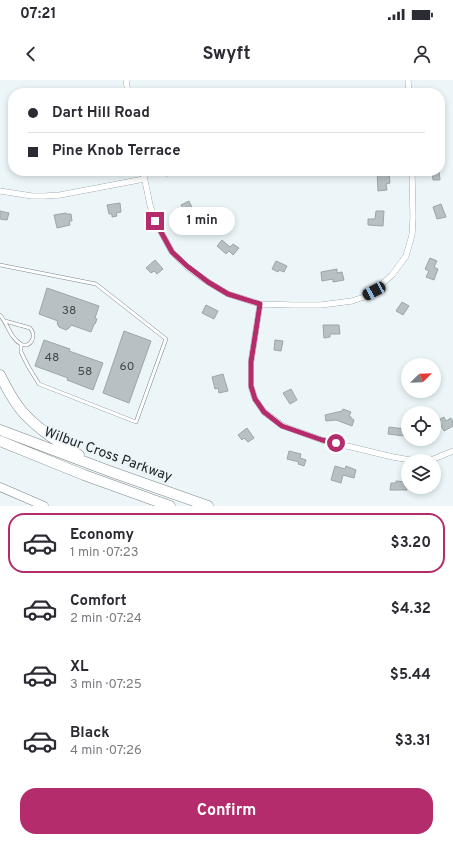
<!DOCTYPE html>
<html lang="en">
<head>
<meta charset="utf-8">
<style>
	:root { --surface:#fff; --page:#f7f7f7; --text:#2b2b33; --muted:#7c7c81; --line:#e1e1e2; --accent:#b42c6c }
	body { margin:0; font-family:Overpass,sans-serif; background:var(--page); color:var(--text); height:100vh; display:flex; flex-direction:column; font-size:15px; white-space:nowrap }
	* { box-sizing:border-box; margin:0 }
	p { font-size:13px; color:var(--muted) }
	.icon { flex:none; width:22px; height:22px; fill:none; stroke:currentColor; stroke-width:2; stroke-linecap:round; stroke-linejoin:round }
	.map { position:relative; height:426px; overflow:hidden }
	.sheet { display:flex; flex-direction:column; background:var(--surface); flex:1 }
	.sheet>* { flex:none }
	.guide { position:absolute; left:8px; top:8px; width:437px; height:88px; border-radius:16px; box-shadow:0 2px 6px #0003; display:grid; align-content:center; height:88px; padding:0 20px; background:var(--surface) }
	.needle { width:26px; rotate:67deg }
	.controls { position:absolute; left:401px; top:278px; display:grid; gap:8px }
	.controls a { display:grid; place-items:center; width:40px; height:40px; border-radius:50%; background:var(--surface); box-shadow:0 2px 6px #0003; font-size:20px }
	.end { position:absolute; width:18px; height:18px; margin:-9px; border:5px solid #b42c6c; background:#fff; box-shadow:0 0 0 2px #fff }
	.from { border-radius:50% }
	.bubble { position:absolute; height:28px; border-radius:14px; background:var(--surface); box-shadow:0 2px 6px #0003; font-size:13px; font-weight:700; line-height:28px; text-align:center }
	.car { position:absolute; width:12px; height:24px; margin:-12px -6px; border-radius:5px; box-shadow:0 0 3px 1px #0007; background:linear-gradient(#222 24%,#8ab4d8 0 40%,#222 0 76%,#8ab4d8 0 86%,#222 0) }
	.guide b { display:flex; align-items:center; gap:14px; height:38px; font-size:15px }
	.guide b+b { border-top:1px solid var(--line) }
	.guide i { width:10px; height:10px; background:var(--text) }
	ul { padding:7px 0 0; list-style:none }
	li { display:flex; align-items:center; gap:12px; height:60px; margin:0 8px 6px; padding:0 12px; border:2px solid transparent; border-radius:16px }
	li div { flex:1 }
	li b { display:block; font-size:15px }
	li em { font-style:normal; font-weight:700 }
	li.selected { border-color:var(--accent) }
	li>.icon { width:36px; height:36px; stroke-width:1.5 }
	.action { display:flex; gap:8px; margin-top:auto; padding:8px 20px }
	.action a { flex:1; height:46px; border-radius:16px; background:var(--accent); color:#fff; font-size:16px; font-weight:700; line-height:46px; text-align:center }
	.status { display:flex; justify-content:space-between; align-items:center; height:28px; padding:0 20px; background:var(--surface); direction:ltr }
	.status svg { height:11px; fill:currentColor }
	header { display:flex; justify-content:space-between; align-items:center; height:52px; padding:0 20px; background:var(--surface); font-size:18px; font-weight:700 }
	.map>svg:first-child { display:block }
</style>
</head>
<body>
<div class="status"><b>07:21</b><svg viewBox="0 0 49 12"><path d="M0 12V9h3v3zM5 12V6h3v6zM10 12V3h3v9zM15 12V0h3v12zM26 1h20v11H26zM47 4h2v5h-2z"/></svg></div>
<header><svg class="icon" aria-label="back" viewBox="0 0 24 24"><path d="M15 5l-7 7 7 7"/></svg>Swyft<svg class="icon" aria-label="person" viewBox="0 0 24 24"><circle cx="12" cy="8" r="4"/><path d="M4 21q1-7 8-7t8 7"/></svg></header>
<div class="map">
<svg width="453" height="426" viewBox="0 0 453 426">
	<rect width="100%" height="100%" fill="#ecf6f9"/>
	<path fill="#b7c0c3" stroke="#9ca6a9" d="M164 91H181V93L166 96Z
		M377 91H389L390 103 386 104 387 110 378 111Z
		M432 91H439L440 100H433Z
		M189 121 194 132 187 136 181 125Z
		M120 123 121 132 116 133 117 136 112 137V134H109L107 125Z
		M441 124 446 137 437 139 433 127Z
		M0 131 9 133 7 140 0 139Z
		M376 131H384L383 146 368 145V139H375Z
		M66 133V134H71L72 141H69L70 145 57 148 54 135Z
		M222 160 230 167 233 164 239 168 233 175 229 171 226 174 217 166Z
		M430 178 437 181 434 187 438 189 434 200 426 197 429 191 425 189Z
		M155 180 163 189 157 194 154 191 151 193 146 188Z
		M276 181 287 186 284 192 279 190 278 192 272 189Z
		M337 189V193L342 192 344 200 333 202V199L322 201 321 192Z
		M47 208 99 226 95 238 97 239 95 244H94L91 252 71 245 69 248 66 250 59 247 57 243 58 241 39 234Z
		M402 222 409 226 403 235 396 231Z
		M206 225 218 231 214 239 202 233Z
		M323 245H339L340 254H330V257L324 258Z
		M124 251 151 261 129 323 103 313Z
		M44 260 70 269 69 271 103 283 93 310 67 300 68 298 35 286Z
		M275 260 283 261 281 271 274 270Z
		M223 294 228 311 219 313 218 308 215 309 212 297Z
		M291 309 297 320 290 324 283 313Z
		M343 329 351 332 349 336 351 337V338L354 340 352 346 336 340 326 341 325 335 342 331Z
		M444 337 446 341 451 338 453 342V346L444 351 438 340Z
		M389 347 405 349 404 356 388 354Z
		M247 348 254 358 248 362 244 358 242 360 238 355Z
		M289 371 301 374 300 378 306 380 304 386 298 384 299 382 287 379Z
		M335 386 345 389 346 386 356 390 354 398 343 395 341 403 331 400Z
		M396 401 408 402 407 410H390L391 403H396Z"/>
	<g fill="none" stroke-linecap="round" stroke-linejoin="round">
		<defs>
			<path id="lane" d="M0 185 96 204 166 259 136 342 39 304 28 286 21 272V264
				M0 235C8 244 10 258 21 264 31 269 37 255 30 248L5 241"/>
			<path id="street" d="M126 0 128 13
				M408 0 409 13
				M143 91 150 125 155 141 172 172 187 187 208 202 228 214 260 224 292 225H321L352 221 364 217 374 211 392 195 406 176 412 155 413 137 412 91
				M0 111 32 116H45L60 115 144 99
				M260 224 251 282V306L255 319 264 332 283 346 322 360 393 377 410 380H431L453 371"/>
			<path id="secondary" d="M0 407 44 426"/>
			<path id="highway" d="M0 295C6 307 12 319 21 330 36 348 59 363 79 375
				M0 350 109 391 208 426
				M0 361 84 395 170 426"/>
		</defs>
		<use href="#lane" stroke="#7d8689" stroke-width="4"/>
		<use href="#street" stroke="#7d8689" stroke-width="6"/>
		<use href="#secondary" stroke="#7d8689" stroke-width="9"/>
		<use href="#highway" stroke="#7d8689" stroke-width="11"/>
		<use href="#lane" stroke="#fff" stroke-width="3"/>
		<use href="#street" stroke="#fff" stroke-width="5.5"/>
		<use href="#secondary" stroke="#fff" stroke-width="8"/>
		<use href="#highway" stroke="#fff" stroke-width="10"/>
	</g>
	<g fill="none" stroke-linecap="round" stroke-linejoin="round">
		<path stroke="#b42c6c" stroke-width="5" d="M155 141 172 172 187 186 208 202 228 214 260 224 251 282V306L255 319 264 332 282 346 322 360 336 363"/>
	</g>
	<g text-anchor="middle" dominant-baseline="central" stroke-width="3" stroke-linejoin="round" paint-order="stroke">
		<g font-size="12" fill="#44494b">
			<text x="69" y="231">38</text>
			<text x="52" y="278">48</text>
			<text x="127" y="287">60</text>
			<text x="85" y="292">58</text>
		</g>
		<g font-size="14" fill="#1e2123" stroke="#ecf6f9">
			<text transform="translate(108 375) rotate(20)">Wilbur Cross Parkway</text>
		</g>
	</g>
</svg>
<div class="controls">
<a><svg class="needle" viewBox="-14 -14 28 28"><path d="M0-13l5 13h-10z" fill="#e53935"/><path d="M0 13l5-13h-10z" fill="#7c7c81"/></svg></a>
<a><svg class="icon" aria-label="locate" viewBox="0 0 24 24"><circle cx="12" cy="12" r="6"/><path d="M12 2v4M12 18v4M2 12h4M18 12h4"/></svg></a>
<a><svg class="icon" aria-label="layers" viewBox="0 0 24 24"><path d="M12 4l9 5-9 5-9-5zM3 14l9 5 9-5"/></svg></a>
</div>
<i class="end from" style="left:336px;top:363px"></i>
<i class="end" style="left:155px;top:141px"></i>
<div class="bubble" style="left:169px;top:127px;width:66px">1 min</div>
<i class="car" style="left:374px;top:211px;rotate:242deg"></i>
<div class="guide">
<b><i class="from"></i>Dart Hill Road</b>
<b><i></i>Pine Knob Terrace</b>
</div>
</div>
<section class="sheet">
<ul>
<li class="selected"><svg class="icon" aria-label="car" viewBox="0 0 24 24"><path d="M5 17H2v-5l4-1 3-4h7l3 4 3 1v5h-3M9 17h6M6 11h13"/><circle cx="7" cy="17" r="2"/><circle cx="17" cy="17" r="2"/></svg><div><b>Economy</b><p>1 min · 07:23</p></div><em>$3.20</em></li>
<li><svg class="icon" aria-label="car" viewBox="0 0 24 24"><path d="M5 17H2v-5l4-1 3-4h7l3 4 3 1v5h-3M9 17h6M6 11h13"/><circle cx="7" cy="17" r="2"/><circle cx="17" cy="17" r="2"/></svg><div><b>Comfort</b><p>2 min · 07:24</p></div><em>$4.32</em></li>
<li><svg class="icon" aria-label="car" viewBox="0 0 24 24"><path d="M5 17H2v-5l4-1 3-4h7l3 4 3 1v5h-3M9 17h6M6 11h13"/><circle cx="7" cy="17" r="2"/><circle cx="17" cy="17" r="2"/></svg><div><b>XL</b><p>3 min · 07:25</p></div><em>$5.44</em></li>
<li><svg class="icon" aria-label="car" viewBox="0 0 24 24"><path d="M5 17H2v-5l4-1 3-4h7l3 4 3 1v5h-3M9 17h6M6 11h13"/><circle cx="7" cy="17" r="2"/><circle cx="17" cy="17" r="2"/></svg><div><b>Black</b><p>4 min · 07:26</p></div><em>$3.31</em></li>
</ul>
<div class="action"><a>Confirm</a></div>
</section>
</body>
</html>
